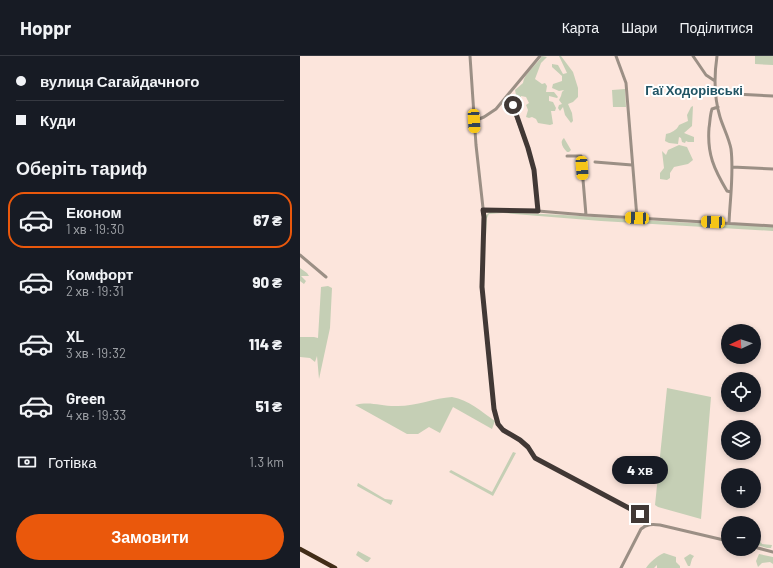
<!DOCTYPE html>
<html lang="uk">
<head>
<meta charset="utf-8">
<style>
	:root { --surface:#171b24; --page:#242831; --text:#f1f3f6; --muted:#9ea1a6; --line:#363941; --accent:#ea580c }
	body { margin:0; font-family:Barlow,sans-serif; background:var(--page); color:var(--text); height:100vh; display:flex; flex-direction:column; font-size:15px; white-space:nowrap }
	* { box-sizing:border-box; margin:0 }
	p { font-size:13px; color:var(--muted) }
	.icon { flex:none; width:22px; height:22px; fill:none; stroke:currentColor; stroke-width:2; stroke-linecap:round; stroke-linejoin:round }
	.map { position:relative; flex:1; overflow:hidden }
	.side { display:flex; flex-direction:column; background:var(--surface); width:300px }
	.side>* { flex:none }
	.top-card { display:grid; align-content:center; height:88px; padding:0 16px; background:var(--surface) }
	.needle { width:26px; rotate:266deg }
	.tools { position:absolute; left:421px; top:268px; display:grid; gap:8px }
	.tools a { display:grid; place-items:center; width:40px; height:40px; border-radius:50%; background:var(--surface); box-shadow:0 2px 6px #0003; font-size:20px }
	.end { position:absolute; width:18px; height:18px; margin:-9px; border:5px solid #413835; background:#fff; box-shadow:0 0 0 2px #fff }
	.from { border-radius:50% }
	.bubble { position:absolute; height:28px; border-radius:14px; background:var(--surface); box-shadow:0 2px 6px #0003; font-size:13px; font-weight:800; line-height:28px; text-align:center }
	.car { position:absolute; width:12px; height:24px; margin:-12px -6px; border-radius:5px; box-shadow:0 0 3px 1px #0007; background:linear-gradient(#f5c518 24%,#345 0 40%,#f5c518 0 76%,#345 0 86%,#f5c518 0) }
	.top-card b { display:flex; align-items:center; gap:14px; height:38px; font-size:15px }
	.top-card b+b { border-top:1px solid var(--line) }
	.top-card i { width:10px; height:10px; background:var(--text) }
	ul { padding:0; list-style:none }
	li { display:flex; align-items:center; gap:12px; height:56px; margin:0 8px 6px; padding:0 8px; border:2px solid transparent; border-radius:16px }
	li div { flex:1 }
	li b { display:block; font-size:15px }
	li em { font-style:normal; font-weight:800 }
	li.current { border-color:var(--accent) }
	li>.icon { width:36px; height:36px; stroke-width:1.5 }
	h2 { padding:0 16px; font-size:18px; line-height:48px }
	.pay { display:flex; align-items:center; gap:10px; height:44px; padding:0 16px; font-size:15px }
	.pay p { margin-inline-start:auto }
	.cta { display:flex; gap:8px; margin-top:auto; padding:8px 16px }
	.cta a { flex:1; height:46px; border-radius:24px; background:var(--accent); color:#fff; font-size:16px; font-weight:800; line-height:46px; text-align:center }
	header { display:flex; align-items:center; gap:24px; box-sizing:border-box; height:56px; padding:0 20px; background:var(--surface); border-bottom:1px solid var(--line) }
	header strong { font-size:19px }
	nav { display:flex; gap:22px; margin-inline-start:auto; font-size:14px }
	main { display:flex; flex:1; min-height:0 }
	.map>svg:first-child { display:block }
</style>
</head>
<body>
<header>
<strong>Hoppr</strong>
<nav><a>Карта</a><a>Шари</a><a>Поділитися</a></nav>
</header>
<main>
<section class="side">
<div class="top-card">
<b><i class="from"></i>вулиця Сагайдачного</b>
<b><i></i>Куди</b>
</div>
<h2>Оберіть тариф</h2>
<ul>
<li class="current"><svg class="icon" aria-label="car" viewBox="0 0 24 24"><path d="M5 17H2v-5l4-1 3-4h7l3 4 3 1v5h-3M9 17h6M6 11h13"/><circle cx="7" cy="17" r="2"/><circle cx="17" cy="17" r="2"/></svg><div><b>Економ</b><p>1 хв · 19:30</p></div><em>67 ₴</em></li>
<li><svg class="icon" aria-label="car" viewBox="0 0 24 24"><path d="M5 17H2v-5l4-1 3-4h7l3 4 3 1v5h-3M9 17h6M6 11h13"/><circle cx="7" cy="17" r="2"/><circle cx="17" cy="17" r="2"/></svg><div><b>Комфорт</b><p>2 хв · 19:31</p></div><em>90 ₴</em></li>
<li><svg class="icon" aria-label="car" viewBox="0 0 24 24"><path d="M5 17H2v-5l4-1 3-4h7l3 4 3 1v5h-3M9 17h6M6 11h13"/><circle cx="7" cy="17" r="2"/><circle cx="17" cy="17" r="2"/></svg><div><b>XL</b><p>3 хв · 19:32</p></div><em>114 ₴</em></li>
<li><svg class="icon" aria-label="car" viewBox="0 0 24 24"><path d="M5 17H2v-5l4-1 3-4h7l3 4 3 1v5h-3M9 17h6M6 11h13"/><circle cx="7" cy="17" r="2"/><circle cx="17" cy="17" r="2"/></svg><div><b>Green</b><p>4 хв · 19:33</p></div><em>51 ₴</em></li>
</ul>
<div class="pay"><svg class="icon" aria-label="cash" viewBox="0 0 24 24"><path d="M3 7h18v10H3z"/><circle cx="12" cy="12" r="2"/></svg>Готівка<p>1.3 km</p></div>
<div class="cta"><a>Замовити</a></div>
</section>
<div class="map">
<svg width="473" height="512" viewBox="0 0 473 512">
	<rect width="100%" height="100%" fill="#fce5dc"/>
	<path fill="#c5cfb5" d="M242 0 247 1 241 7 235 23 242 28 245 27 247 30 246 36H254L258 41 257 42 249 40V45L253 46 256 52 255 55H251L253 68 250 69 238 67 236 63 232 61 229 62 226 61 228 54 226 49 229 47 226 41 221 40C220 44 218 46 214 46L213 44 216 39 215 34 223 27C224 17 237 9 242 0Z
		M259 0H261L273 16 278 32V41L273 46 268 48 272 57 273 65 271 67 265 59 263 51 260 55 258 52 259 49 262 48 259 44 261 40 262 36 264 34 259 35 252 32 253 28 262 25V20L252 11V8L258 9 263 18 267 17Z
		M455 0H473V9L455 8Z
		M325 33 326 51H313L312 34Z
		M393 50 392 70 384 77 394 81V86H388L386 85 385 87 382 86 381 82 379 81 378 88 369 87 365 85 366 78C371 77 377 74 379 69L388 65 387 59 391 51Z
		M264 82 271 94 269 96H267C263 92 259 86 264 82Z
		M379 89 387 91 393 104 388 108 374 111 370 117V122L367 124 360 123V117L364 112 362 95 366 99 368 94Z
		M190 156C276 158 362 167 448 169L473 171V175L301 165 203 157 189 158 187 162 186 180V159Z
		M0 212 7 217 9 220H1L6 225 4 228 0 225Z
		M28 230 32 232 30 272 19 323 17 300 15 306 10 302 0 301V281H14L18 282 21 231Z
		M367 332 411 341 401 463 358 451 355 449Z
		M152 341C169 344 182 356 195 365L192 373 153 351 140 377 129 371 118 378H107L55 349C70 345 80 350 95 350 114 351 134 342 152 341Z
		M213 396 216 397 193 440 149 416 151 414 192 436Z
		M58 427 85 443 93 444 91 449 57 430Z
		M454 484 460 485 462 488 472 489 471 492H467L454 488Z
		M58 495 69 501 71 502 68 506H66L56 499Z
		M364 497 376 501V506L380 510V512H357V509L354 512H346C350 506 357 500 364 497Z
		M390 498 394 500 392 503 390 510H388L384 502Z
		M459 498 473 501V511V508L470 506 462 507 458 511 456 505Z"/>
	<g fill="none" stroke-linecap="round" stroke-linejoin="round">
		<path stroke="#9b8f85" stroke-width="3" d="M170 0 176 89 184 161 182 231 194 353 198 368 203 374 220 384 228 391 235 402 337 456 343 463 345 469
			M316 0 326 27 337 162
			M393 0 406 19 415 25
			M417 0C414 20 414 41 420 61 423 71 429 82 431 93 434 117 430 143 429 167
			M416 37 473 40
			M208 39 228 92 234 114 238 155
			M418 51 412 53C410 59 410 66 409 72 407 98 414 113 427 135L431 136
			M174 65 184 61 196 53 240 0
			M267 100H281L286 159
			M295 106 332 109
			M432 111 473 113
			M183 154 238 155 286 159 473 170
			M0 199 26 221
			M454 491 473 496
			M321 512 341 473C347 468 352 468 360 469L428 485"/>
		<path stroke="#422c17" stroke-width="4.5" d="M0 493 35 512"/>
	</g>
	<g fill="none" stroke-linecap="round" stroke-linejoin="round">
		<path stroke="#413835" stroke-width="5" d="M213 49 228 92 234 114 238 155 183 154 184 161 182 231 194 353 198 368 203 374 220 384 228 391 235 402 340 458"/>
	</g>
	<g text-anchor="middle" dominant-baseline="central" stroke-width="4" stroke-linejoin="round" paint-order="stroke">
		<g font-size="13" font-weight="bold" fill="#215464" stroke="#fff">
			<text x="394" y="34">Гаї Ходорівські</text>
		</g>
	</g>
</svg>
<div class="tools">
<a><svg class="needle" viewBox="-14 -14 28 28"><path d="M0-13l5 13h-10z" fill="#e53935"/><path d="M0 13l5-13h-10z" fill="#9ea1a6"/></svg></a>
<a><svg class="icon" aria-label="locate" viewBox="0 0 24 24"><circle cx="12" cy="12" r="6"/><path d="M12 2v4M12 18v4M2 12h4M18 12h4"/></svg></a>
<a><svg class="icon" aria-label="layers" viewBox="0 0 24 24"><path d="M12 4l9 5-9 5-9-5zM3 14l9 5 9-5"/></svg></a>
<a>+</a>
<a>−</a>
</div>
<i class="end from" style="left:213px;top:49px"></i>
<i class="end" style="left:340px;top:458px"></i>
<div class="bubble" style="left:312px;top:400px;width:56px">4 хв</div>
<i class="car" style="left:174px;top:65px;rotate:177deg"></i>
<i class="car" style="left:282px;top:112px;rotate:176deg"></i>
<i class="car" style="left:337px;top:162px;rotate:273deg"></i>
<i class="car" style="left:413px;top:166px;rotate:273deg"></i>
</div>
</main>
</body>
</html>
